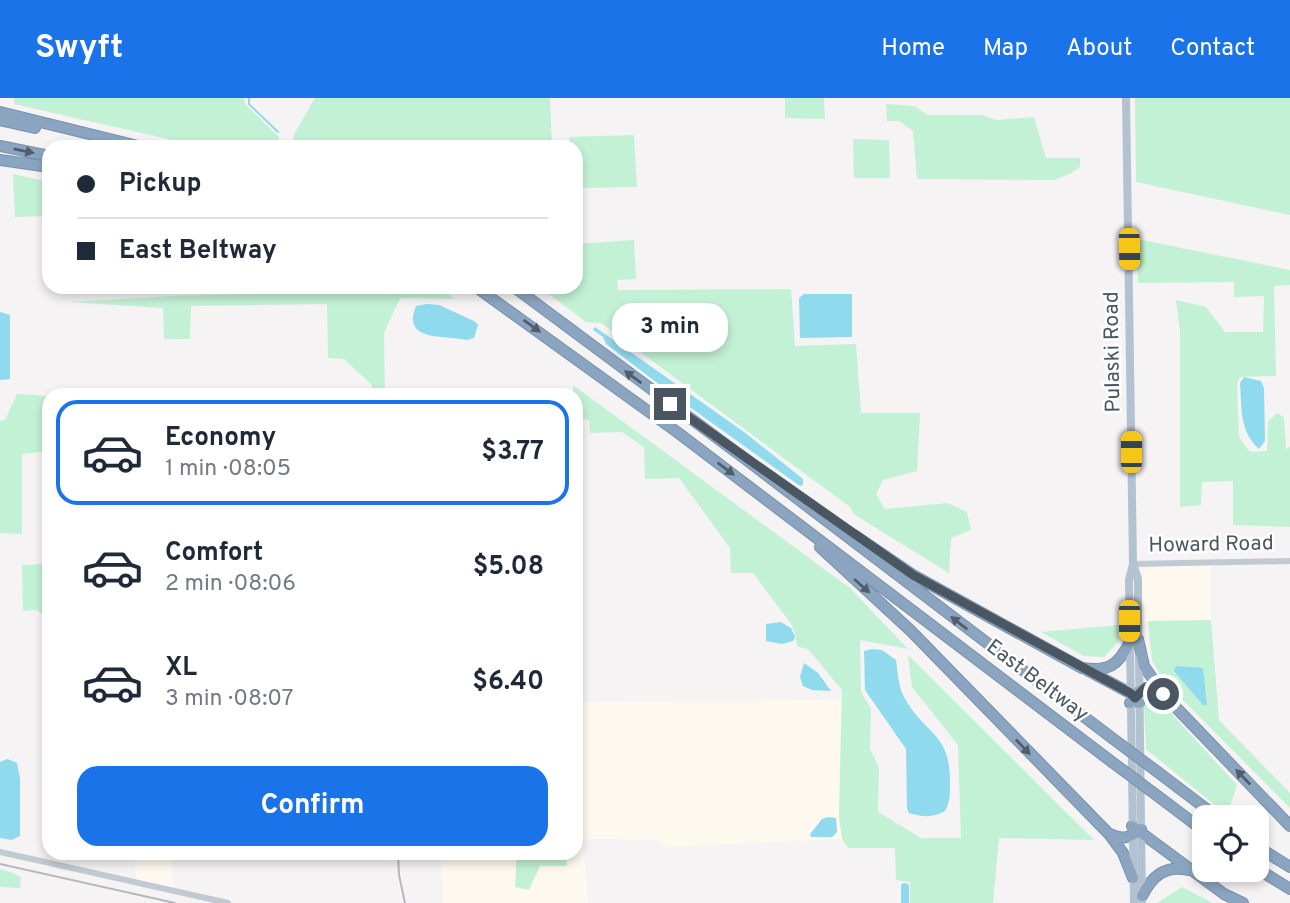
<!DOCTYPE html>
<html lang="en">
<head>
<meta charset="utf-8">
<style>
	:root { --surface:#fff; --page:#f2f2f3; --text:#1f2937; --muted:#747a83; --line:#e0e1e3; --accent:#1a73e8 }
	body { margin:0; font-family:Overpass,sans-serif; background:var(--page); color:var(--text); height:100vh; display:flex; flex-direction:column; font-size:26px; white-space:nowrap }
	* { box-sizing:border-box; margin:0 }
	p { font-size:23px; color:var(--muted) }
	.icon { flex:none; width:38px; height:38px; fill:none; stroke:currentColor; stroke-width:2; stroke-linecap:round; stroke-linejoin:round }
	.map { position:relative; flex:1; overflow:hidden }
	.drawer { position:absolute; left:42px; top:290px; width:541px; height:472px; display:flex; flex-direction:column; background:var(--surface); border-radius:21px; box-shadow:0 4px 10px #0003 }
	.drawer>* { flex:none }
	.hud { position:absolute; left:42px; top:42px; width:541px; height:154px; border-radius:21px; box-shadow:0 4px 10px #0003; display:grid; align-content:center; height:154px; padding:0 35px; background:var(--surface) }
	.fabs { position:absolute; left:1192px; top:707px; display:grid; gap:14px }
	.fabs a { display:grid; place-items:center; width:77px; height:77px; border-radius:14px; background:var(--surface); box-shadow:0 4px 10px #0003; font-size:35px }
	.end { position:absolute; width:32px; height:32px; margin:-16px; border:9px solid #4a5661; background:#fff; box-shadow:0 0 0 4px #fff }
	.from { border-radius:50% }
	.bubble { position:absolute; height:49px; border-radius:21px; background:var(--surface); box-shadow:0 4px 10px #0003; font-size:23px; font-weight:700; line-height:49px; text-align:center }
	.car { position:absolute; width:21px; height:42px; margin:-21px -10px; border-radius:9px; box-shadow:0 0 5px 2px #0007; background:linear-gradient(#f5c518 24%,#345 0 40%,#f5c518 0 76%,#345 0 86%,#f5c518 0) }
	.hud b { display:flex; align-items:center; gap:24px; height:66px; font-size:26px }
	.hud b+b { border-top:2px solid var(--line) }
	.hud i { width:18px; height:18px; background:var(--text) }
	ul { padding:12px 0 0; list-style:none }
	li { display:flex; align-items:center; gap:21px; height:105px; margin:0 14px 10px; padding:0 21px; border:4px solid transparent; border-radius:21px }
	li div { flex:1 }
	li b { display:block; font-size:26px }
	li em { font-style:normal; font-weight:700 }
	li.selected { border-color:var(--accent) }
	li>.icon { width:63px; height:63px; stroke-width:1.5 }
	.action { display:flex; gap:14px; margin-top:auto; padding:14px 35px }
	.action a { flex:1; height:80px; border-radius:21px; background:var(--accent); color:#fff; font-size:28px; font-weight:700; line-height:80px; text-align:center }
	header { display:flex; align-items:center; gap:42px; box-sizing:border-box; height:98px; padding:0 35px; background:var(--accent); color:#fff }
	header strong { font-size:33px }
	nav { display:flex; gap:38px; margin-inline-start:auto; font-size:24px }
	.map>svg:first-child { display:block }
</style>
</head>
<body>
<header>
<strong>Swyft</strong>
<nav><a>Home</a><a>Map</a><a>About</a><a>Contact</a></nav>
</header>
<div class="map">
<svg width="1290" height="805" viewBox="0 0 1290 805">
	<rect width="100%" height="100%" fill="#f5f3f3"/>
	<path fill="#fdf9ef" d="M1211 466V522L1141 524V481L1145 472 1150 469Z
		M841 602 839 718 842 741 664 749 657 742 583 741 588 805H443L441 756H517L515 789 540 768 567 767 566 756H576V742L583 741 582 710 579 709 576 678V604Z
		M135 756H172L173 790 136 782Z"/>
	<path fill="#c3f1d5" d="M14 0H244L245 6 279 39 277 49H203L14 6Z
		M315 0H550L552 49H292L294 36Z
		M785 0H824L825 21 785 20Z
		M1135 0H1290V117L1136 84Z
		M886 6 914 8 928 17H983L996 22 1034 19 1046 60H1080V69L1069 76 1054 82 917 81 913 33 899 23H887Z
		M634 37 637 89 576 90V49H570L569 39Z
		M853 41 889 42 890 80H854Z
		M13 76 49 84V118L15 119Z
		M1137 141 1290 172V187L1274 188 1276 278 1240 279 1237 286 1239 339 1250 354 1267 353 1268 324 1277 315 1284 319 1286 351 1290 349V429L1233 427V383L1202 384 1201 407 1180 409V233L1176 202 1206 209 1225 234H1263L1264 198 1234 199V184L1138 185Z
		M634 142 636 181 617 182 618 192 791 191 795 248 856 246 861 315H920L917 373 883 382 876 396 885 411 948 405 967 414 971 432 951 440 949 475 855 417 850 409 601 225 586 224 540 189H576V146Z
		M391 189H437L455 201 400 200 384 235 385 298 375 297 371 286 344 261 328 260 327 206 191 208 190 241H164L163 210 69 204 174 198 388 192Z
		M573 287 850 490 908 551 860 542 861 594 871 611 870 651 879 669 878 714 921 740H961L958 647 912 589 908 557 1094 742 999 740 993 805H910V784L896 782 895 750H848L842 741 839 718 842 592 808 551 798 549 792 527 753 475H731L730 450 679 380 645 381 644 349 622 334 590 335 589 322 576 320V298L573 297Z
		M17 296 49 298V353L22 356V436L0 435V323L5 322Z
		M49 466V521H48L37 512 23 513 22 467Z
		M1211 522 1219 622 1290 695V710L1162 581 1152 562 1148 523Z
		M1118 527V544L1104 559 1084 558 1041 534Z
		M1157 600 1237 687 1230 708 1221 712 1146 651 1144 607 1150 601Z
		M517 756H566L567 768H540L529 792 515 789Z
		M0 771 11 774 21 779 20 790 0 789Z
		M1182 789 1211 804 1212 805H1157Z"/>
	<path fill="#90daee" d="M804 196H852V239L800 240 799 200Z
		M427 206 439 207 474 223 478 227 474 240 467 242C444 237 401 244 416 208Z
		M0 214 10 217V281L0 282Z
		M595 229 744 334 803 381V387L800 388 673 297 606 246 603 239 593 232Z
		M1244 279 1261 283 1264 290 1265 343 1259 351C1239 333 1242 310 1240 285Z
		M781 524 791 530 795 539 793 543 782 546 766 543V526Z
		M872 551 882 552 896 562C898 575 898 588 904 599 925 638 951 633 950 687 950 697 950 704 945 713 933 720 922 719 909 715L907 710 906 651 865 592 864 553Z
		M804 565 818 575 831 593 812 592 803 588 800 579Z
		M1176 568 1203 570 1207 607H1203L1174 573Z
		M7 661 17 665 20 680V738L12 742 0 740V664Z
		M828 719 836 720 837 734 832 739H811L810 736 822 721Z"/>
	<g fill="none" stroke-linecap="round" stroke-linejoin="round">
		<path stroke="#90daee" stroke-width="2" d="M249 0V6L278 34"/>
		<path stroke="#90daee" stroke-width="8" d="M905 805V789"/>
		<defs>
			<path id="highway" d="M0 14 142 49
				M0 22 35 30
				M0 48 49 58
				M0 62 49 69
				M476 189 677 334 1112 664
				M514 189 748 363 1112 640
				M854 437 913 477 1082 570C1108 574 1118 568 1130 544
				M820 449 911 533 1109 736 1123 755 1133 780
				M1138 541 1144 568 1163 596 1290 728
				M1087 572 1130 595 1139 605
				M1130 605 1139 594 1145 590 1159 594
				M1159 675 1217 719
				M1159 699 1204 733
				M1132 728 1224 796 1243 805
				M1110 736C1123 742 1130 740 1141 731
				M1256 748 1290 769
				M1256 770 1290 791
				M1142 798C1152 778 1165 767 1188 772"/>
		</defs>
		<use href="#highway" stroke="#7690ad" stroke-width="12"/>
		<path stroke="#c1cad2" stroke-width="6" d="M1133 466 1290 463
			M0 754 228 805"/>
		<path stroke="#b3c2d1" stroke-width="8" d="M1126 0 1133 466 1138 481V546
			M1133 466 1129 482 1134 805
			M1139 559 1142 805"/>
		<use href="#highway" stroke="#8ba5c1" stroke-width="10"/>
		<path stroke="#b5b8bd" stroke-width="2" d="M398 756 399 777 405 805
			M0 766 175 805"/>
		<defs>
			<path id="highway-bridge" d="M1112 640 1159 675
				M1112 664 1159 699"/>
		</defs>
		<use href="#highway-bridge" stroke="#7690ad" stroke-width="12" stroke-linecap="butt"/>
		<use href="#highway-bridge" stroke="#8ba5c1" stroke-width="10"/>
	</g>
	<defs><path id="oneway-solid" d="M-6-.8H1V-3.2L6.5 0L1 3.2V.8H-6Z" transform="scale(1.75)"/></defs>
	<g fill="#505e6b">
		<use href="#oneway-solid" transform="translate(24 53) rotate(12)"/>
		<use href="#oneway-solid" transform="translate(532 228) rotate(36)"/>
		<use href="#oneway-solid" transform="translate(633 279) rotate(-144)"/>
		<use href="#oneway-solid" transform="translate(726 371) rotate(37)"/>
		<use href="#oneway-solid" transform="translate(862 488) rotate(42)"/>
		<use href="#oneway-solid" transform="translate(959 525) rotate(-142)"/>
		<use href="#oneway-solid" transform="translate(1023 649) rotate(46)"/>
		<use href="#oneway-solid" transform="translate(1243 679) rotate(-134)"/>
	</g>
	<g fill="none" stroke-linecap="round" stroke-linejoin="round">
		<path stroke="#4a5661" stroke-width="9" d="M670 306 913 477 1130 595 1135 600 1145 590 1153 591 1163 596"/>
	</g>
	<g text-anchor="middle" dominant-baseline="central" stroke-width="5" stroke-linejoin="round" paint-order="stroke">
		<g font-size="21" fill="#4a5661" stroke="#fff">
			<text transform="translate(1113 254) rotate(-91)">Pulaski Road</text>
			<text transform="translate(1211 447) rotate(-1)">Howard Road</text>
			<text transform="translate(1037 583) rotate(37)">East Beltway</text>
		</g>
	</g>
</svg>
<div class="fabs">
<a><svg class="icon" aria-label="locate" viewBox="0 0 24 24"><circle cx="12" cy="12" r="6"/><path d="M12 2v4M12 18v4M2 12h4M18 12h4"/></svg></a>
</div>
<i class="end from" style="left:1163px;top:596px"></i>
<i class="end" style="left:670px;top:306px"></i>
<div class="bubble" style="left:612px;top:205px;width:116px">3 min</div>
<i class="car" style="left:1129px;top:151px;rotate:179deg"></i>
<i class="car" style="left:1131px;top:354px;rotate:0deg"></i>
<i class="car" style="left:1129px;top:523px;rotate:180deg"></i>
<div class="hud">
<b><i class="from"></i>Pickup</b>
<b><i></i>East Beltway</b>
</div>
<section class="drawer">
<ul>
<li class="selected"><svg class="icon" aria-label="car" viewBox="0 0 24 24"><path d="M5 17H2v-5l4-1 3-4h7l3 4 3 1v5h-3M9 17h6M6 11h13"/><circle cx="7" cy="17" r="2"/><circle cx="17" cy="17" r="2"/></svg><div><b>Economy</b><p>1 min · 08:05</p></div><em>$3.77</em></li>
<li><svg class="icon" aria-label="car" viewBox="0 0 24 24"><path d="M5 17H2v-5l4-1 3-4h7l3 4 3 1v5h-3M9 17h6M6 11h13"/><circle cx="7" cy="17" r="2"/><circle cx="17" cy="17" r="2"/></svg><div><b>Comfort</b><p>2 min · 08:06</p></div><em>$5.08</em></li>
<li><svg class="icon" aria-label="car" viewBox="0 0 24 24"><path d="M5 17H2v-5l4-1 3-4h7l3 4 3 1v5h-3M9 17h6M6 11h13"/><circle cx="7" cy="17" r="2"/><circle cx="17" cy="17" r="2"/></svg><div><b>XL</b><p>3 min · 08:07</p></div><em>$6.40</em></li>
</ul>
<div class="action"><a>Confirm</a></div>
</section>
</div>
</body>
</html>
